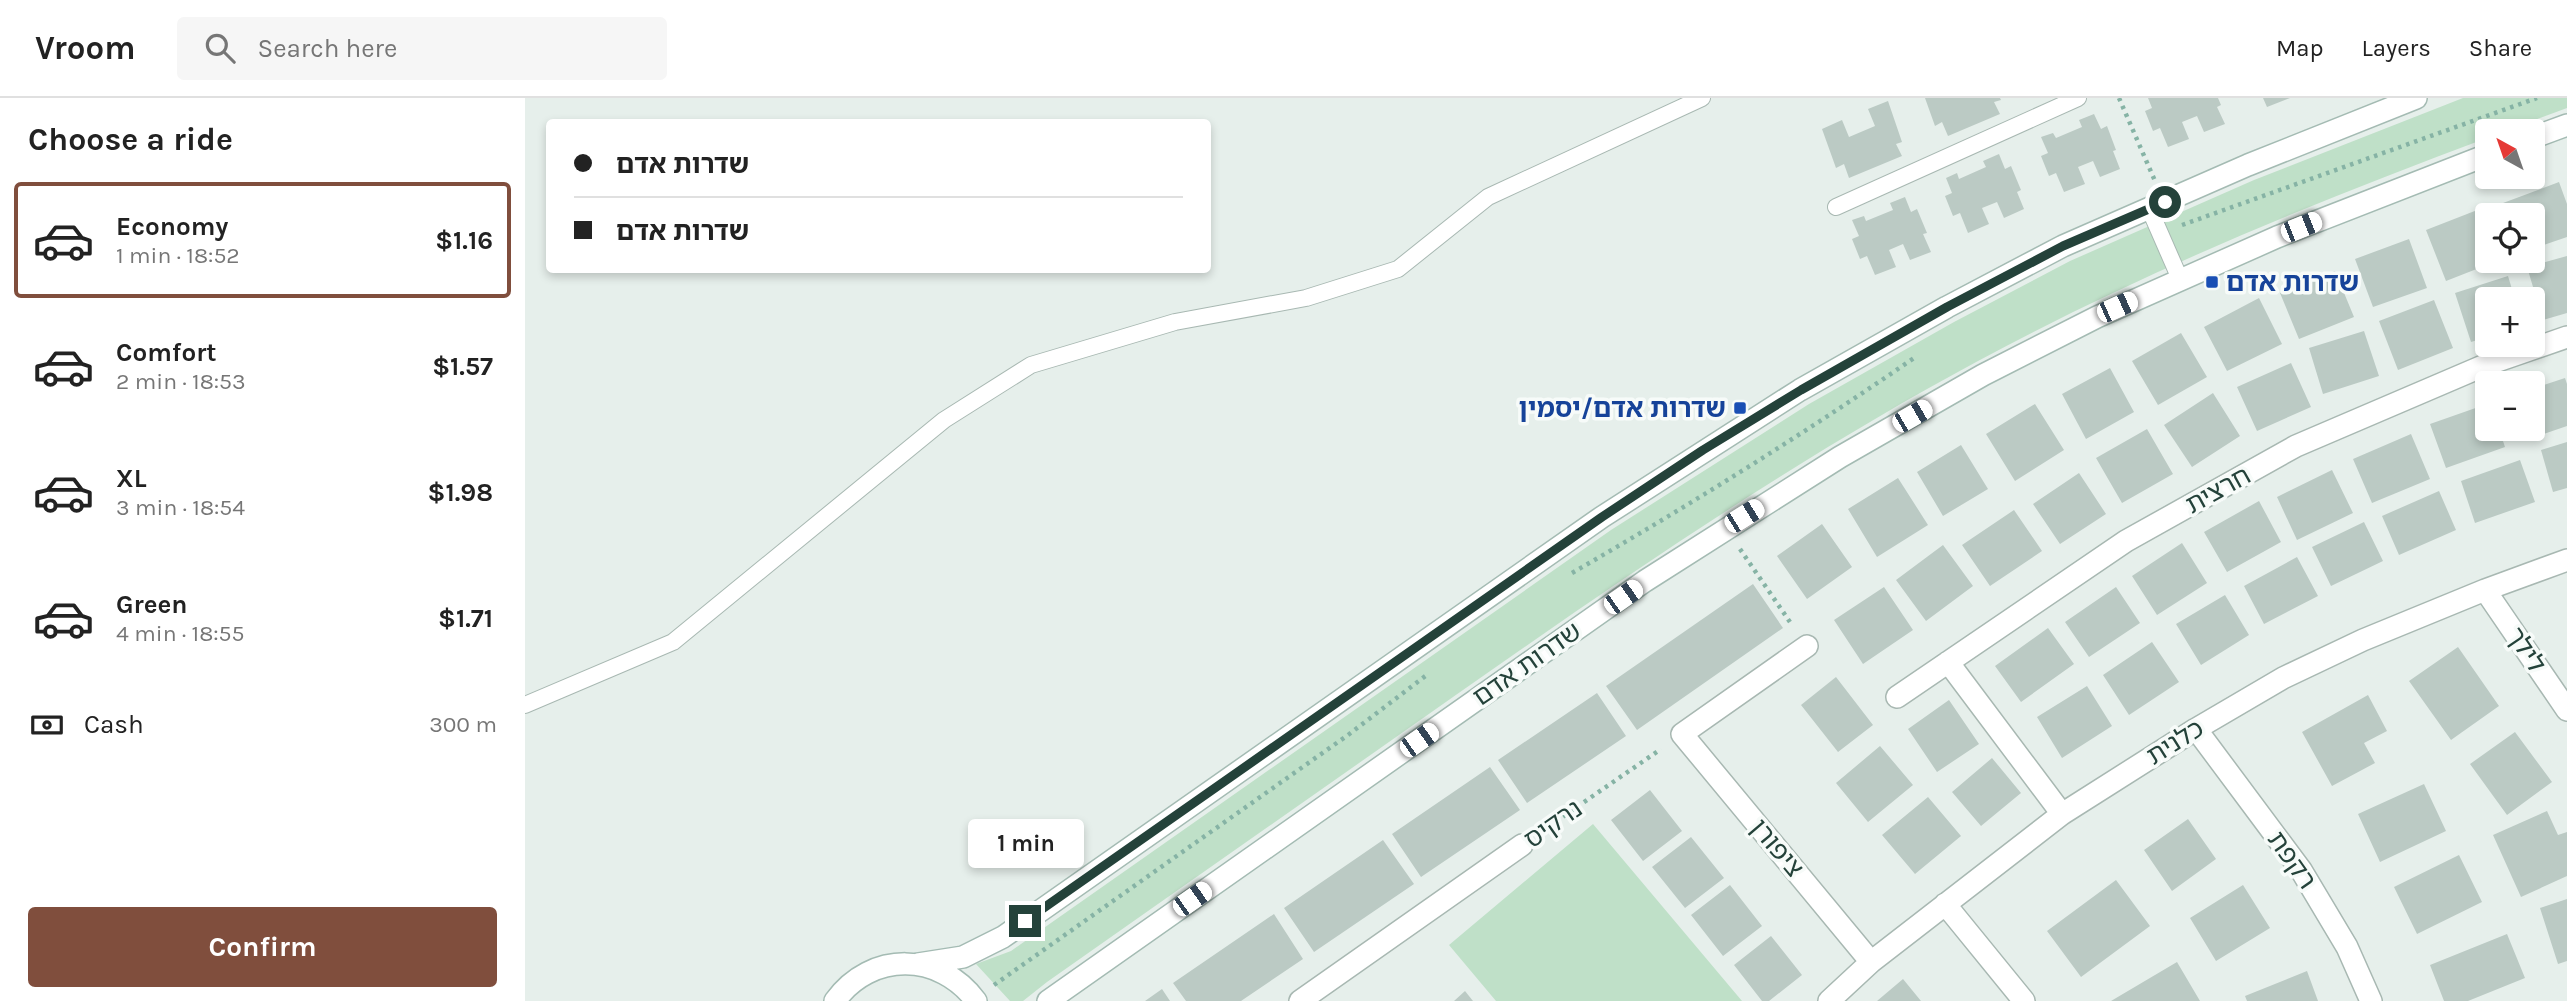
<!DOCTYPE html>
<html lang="en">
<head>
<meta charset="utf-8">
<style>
	:root { --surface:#fff; --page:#f6f6f6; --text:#222; --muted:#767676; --line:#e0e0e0; --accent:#804e3d }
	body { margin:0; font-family:Karla,"Noto Sans Hebrew",sans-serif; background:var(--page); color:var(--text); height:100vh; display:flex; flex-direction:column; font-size:26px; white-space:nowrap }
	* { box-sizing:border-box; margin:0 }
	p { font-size:23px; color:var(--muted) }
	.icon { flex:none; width:38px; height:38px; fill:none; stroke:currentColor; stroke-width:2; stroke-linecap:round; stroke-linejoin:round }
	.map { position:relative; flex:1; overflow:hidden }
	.sheet { display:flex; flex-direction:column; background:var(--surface); width:525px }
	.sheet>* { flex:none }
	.guide { position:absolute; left:21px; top:21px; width:665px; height:154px; border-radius:7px; box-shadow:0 4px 10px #0003; display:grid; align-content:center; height:154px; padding:0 28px; background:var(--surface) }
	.needle { width:46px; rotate:320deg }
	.fabs { position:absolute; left:1950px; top:21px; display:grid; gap:14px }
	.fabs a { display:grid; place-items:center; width:70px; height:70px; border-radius:7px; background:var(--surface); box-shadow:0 4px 10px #0003; font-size:35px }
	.end { position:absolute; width:32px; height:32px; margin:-16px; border:9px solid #24423a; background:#fff; box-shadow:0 0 0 4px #fff }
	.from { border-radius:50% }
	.bubble { position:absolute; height:49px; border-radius:7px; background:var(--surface); box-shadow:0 4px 10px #0003; font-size:23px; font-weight:700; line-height:49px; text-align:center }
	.car { position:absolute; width:21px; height:42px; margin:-21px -10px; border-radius:9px; box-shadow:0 0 5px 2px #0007; background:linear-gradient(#fff 24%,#345 0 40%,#fff 0 76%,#345 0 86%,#fff 0) }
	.guide b { display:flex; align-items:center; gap:24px; height:66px; font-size:26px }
	.guide b+b { border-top:2px solid var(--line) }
	.guide i { width:18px; height:18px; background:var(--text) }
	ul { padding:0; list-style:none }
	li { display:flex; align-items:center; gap:21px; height:116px; margin:0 14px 10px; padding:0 14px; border:4px solid transparent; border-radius:7px }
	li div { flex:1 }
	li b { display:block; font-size:26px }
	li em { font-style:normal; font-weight:700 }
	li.active { border-color:var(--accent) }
	li>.icon { width:63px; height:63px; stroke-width:1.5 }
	h2 { padding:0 28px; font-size:32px; line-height:84px }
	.pay { display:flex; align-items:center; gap:18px; height:77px; padding:0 28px; font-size:26px }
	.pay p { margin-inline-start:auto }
	.action { display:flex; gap:14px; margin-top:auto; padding:14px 28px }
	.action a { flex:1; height:80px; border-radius:7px; background:var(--accent); color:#fff; font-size:28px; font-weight:700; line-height:80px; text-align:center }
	header { display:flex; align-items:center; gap:42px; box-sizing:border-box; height:98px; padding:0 35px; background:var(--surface); border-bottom:2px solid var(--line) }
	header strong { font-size:33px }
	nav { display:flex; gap:38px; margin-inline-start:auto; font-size:24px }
	.search { width:490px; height:63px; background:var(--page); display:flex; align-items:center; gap:18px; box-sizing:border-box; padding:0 24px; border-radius:7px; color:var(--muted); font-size:26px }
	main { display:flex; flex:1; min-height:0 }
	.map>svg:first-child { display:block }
</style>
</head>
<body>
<header>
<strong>Vroom</strong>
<div class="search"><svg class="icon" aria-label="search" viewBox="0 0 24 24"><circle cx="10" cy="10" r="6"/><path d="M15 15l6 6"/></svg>Search here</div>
<nav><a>Map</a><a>Layers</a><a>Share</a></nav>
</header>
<main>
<section class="sheet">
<h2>Choose a ride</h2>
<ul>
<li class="active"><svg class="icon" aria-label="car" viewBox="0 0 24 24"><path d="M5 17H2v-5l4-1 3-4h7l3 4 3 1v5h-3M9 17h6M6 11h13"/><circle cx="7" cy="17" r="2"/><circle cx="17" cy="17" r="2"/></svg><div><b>Economy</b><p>1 min · 18:52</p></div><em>$1.16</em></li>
<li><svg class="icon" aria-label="car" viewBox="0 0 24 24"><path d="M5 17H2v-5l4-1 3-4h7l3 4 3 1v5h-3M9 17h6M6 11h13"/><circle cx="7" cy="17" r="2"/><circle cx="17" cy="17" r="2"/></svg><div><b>Comfort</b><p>2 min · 18:53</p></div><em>$1.57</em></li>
<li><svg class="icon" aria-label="car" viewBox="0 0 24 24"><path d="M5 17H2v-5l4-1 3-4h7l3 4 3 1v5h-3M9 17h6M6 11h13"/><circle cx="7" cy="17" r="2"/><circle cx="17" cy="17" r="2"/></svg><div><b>XL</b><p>3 min · 18:54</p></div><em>$1.98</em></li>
<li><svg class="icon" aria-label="car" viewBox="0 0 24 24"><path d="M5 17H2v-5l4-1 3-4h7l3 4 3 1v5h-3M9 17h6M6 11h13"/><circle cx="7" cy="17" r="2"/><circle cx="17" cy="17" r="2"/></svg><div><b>Green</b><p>4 min · 18:55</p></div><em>$1.71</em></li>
</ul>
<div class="pay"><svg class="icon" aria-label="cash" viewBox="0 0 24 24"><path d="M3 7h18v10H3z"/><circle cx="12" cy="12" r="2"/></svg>Cash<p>300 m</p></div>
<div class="action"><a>Confirm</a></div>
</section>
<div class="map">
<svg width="2042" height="903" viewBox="0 0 2042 903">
	<rect width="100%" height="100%" fill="#e6efeb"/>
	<path fill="#bfe0c8" d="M1938 0H2042V10L1980 33H1962V40C1788 105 1616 175 1453 263 1269 362 1099 479 928 599 793 694 657 789 522 884L498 903H485L451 866 486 853 1086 432 1284 306 1429 224 1545 163 1729 82Z
		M1068 726 1217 903H971L924 847Z"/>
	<path fill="#bbcac4" d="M1400 0H1475L1476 2 1469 4 1475 16 1423 38 1417 24 1410 28Z
		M1623 0H1693L1696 7 1692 9 1700 26 1679 34 1672 18 1657 24 1664 41 1643 49 1635 30 1628 33 1620 13 1627 10Z
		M1738 0H1765L1742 9Z
		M1363 3 1377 44 1371 46 1377 58 1324 80 1319 66 1311 70 1297 31 1317 22 1324 39 1350 28 1343 11Z
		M1569 16 1576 31 1582 28 1591 52 1588 53 1595 71 1575 79 1568 63 1553 69 1560 86 1539 94 1531 75 1524 78 1516 58 1523 55 1516 39 1528 35 1531 40 1557 29 1554 22Z
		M1474 56 1480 71 1486 68 1496 92 1492 94 1499 111 1479 120 1472 104 1457 110 1464 126 1443 135 1435 115 1428 118 1420 98 1427 95 1421 80 1432 75 1434 81 1461 69 1458 63Z
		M2034 84 2042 106V139L2007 151V117H1982L1978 105Z
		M1380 99 1386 114 1392 111 1402 135 1398 136 1406 154 1385 162 1378 146 1364 152 1371 169 1350 177 1342 158 1335 161 1327 141 1334 138 1327 122 1339 118 1341 123 1368 112 1365 105Z
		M1960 109 1963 117 1962 163H1972L1921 183 1901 132Z
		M1884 141 1902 190 1848 209 1830 161Z
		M2042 158V215L2018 222 2002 169Z
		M1810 173 1829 219 1774 241 1755 195Z
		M1983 178 1990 201H1962V239L1946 244 1930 195Z
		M1734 200 1757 246 1702 273 1679 229Z
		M1909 202 1928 250 1873 272 1854 223Z
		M1839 233 1854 278 1798 296 1784 250Z
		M1656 235 1682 279 1633 307 1607 263Z
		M1766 265 1786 309 1732 333 1712 289Z
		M1585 270 1609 314 1561 341 1537 296Z
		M2040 280 2042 286V328L1998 343 1994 331H2007V291Z
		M1688 295 1715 338 1667 369 1639 327Z
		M1510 306 1539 352 1490 383 1461 336Z
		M1962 306V331H1974L1980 349 1921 370 1905 326Z
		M1622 331 1648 376 1597 405 1571 360Z
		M1886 336 1905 381 1847 405 1828 361Z
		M2042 344V390L2028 394 2016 352Z
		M1436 347 1463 391 1418 418 1392 374Z
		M1995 362 2010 404 1950 425 1936 383Z
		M1807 372 1828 415 1772 442 1752 399Z
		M1554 375 1581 416 1535 446 1508 406Z
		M1373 380 1403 427 1352 459 1323 411Z
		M1914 393 1931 432 1874 457 1857 418Z
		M1734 403 1756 444 1702 474 1679 434Z
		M1489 412 1517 453 1465 488 1437 447Z
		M1839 424 1858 463 1806 488 1787 449Z
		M1297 426 1327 469 1282 501 1252 458Z
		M1657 445 1682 485 1632 517 1607 478Z
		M1418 447 1448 488 1401 523 1371 482Z
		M1772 459 1793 498 1739 526 1719 488Z
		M1228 486 1258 530 1112 632 1081 588Z
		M1359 489 1388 532 1338 566 1309 522Z
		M1591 489 1615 525 1564 559 1540 524Z
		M1700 497 1724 537 1676 567 1651 526Z
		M1523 530 1549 566 1496 604 1470 568Z
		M1627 544 1654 584 1604 617 1578 577Z
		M1933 549 1974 608 1926 642 1884 583Z
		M1311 579 1348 627 1313 654 1276 607Z
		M1562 588 1587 628 1537 660 1512 619Z
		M1072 595 1101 638 1002 705 973 662Z
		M1843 597 1862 633 1839 645 1850 665 1807 688 1777 634Z
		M1424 602 1454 646 1412 674 1383 631Z
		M1990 634 2027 684 1982 717 1945 666Z
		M1355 648 1388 687 1343 724 1311 685Z
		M1467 660 1496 695 1456 728 1427 694Z
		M965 669 995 712 896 779 867 736Z
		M1899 686 1921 733 1855 764 1833 716Z
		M1125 692 1157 733 1118 763 1086 722Z
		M1403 699 1436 738 1390 776 1357 737Z
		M2022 713 2033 737 2042 734V778L1996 799 1968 737Z
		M1663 721 1691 761 1647 793 1619 752Z
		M1166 739 1199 780 1160 810 1127 769Z
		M858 742 889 786 789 854 759 810Z
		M1934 757 1957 804 1892 836 1869 789Z
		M1591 782 1625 828 1556 879 1522 833Z
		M1205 787 1237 828 1198 858 1166 817Z
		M1718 787 1745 830 1691 863 1665 820Z
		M2042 801V863L2033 866 2015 810Z
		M749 816 778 861 716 903H661L648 885Z
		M1982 836 2000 880 1943 903H1919L1905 867Z
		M1246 838 1277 877 1244 903H1237L1209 867Z
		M1652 864 1675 903H1586Z
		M1782 873 1793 903H1722L1720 898Z
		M1378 881 1396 903H1352Z
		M637 891 645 903H620Z
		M940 893 948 903H929Z"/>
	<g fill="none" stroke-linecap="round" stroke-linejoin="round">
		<defs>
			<path id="lane" d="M1311 109 1553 0
				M1624 110 1655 181
				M0 607 148 544 419 322 506 267 650 224 781 200 873 171 963 99 1177 0"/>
			<path id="street" d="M1960 492 2042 612
				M1282 548 1157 636 1346 864
				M1423 564 1537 716
				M1372 599 1601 443 1771 348 1958 268 2042 239
				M1671 631 1776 772 1822 849 1846 903
				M1420 806 1499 903
				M775 903 997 747
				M1304 903 1346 864 1537 716 1671 631 1758 580 1838 542 1960 492 2042 462"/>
			<path id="secondary" d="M2007 40 2042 27
				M393 866 438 859 478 839 1077 419 1275 292 1422 209 1538 148 1723 67 1891 0
				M310 903C346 853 415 854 451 903
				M523 903 1120 483 1315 359 1458 277 1572 219 1752 139 1962 57"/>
		</defs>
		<use href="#lane" stroke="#a8b8b2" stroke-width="18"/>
		<use href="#street" stroke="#a8b8b2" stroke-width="24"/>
		<use href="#secondary" stroke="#a4bbb3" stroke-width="24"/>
		<path stroke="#86b3a5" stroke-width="4.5" stroke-dasharray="3.5 5" stroke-linecap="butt" d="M1594 0 1630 83
			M1657 127 2012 0
			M1215 451 1267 527
			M1047 475C1165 407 1280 335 1392 258
			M1017 733 1136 651
			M469 887 823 637 903 576"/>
		<use href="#lane" stroke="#fff" stroke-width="16"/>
		<use href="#street" stroke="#fff" stroke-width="21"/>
		<use href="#secondary" stroke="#fff" stroke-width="21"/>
	</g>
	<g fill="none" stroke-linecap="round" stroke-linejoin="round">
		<path stroke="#24423a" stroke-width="9" d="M500 823 1077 419 1178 352 1276 292 1422 209 1538 148 1640 104"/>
	</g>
	<g fill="#1a4fb4" stroke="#f7fbf9" stroke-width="2.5">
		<rect x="1680" y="177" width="14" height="14" rx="3.5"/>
		<rect x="1208" y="303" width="14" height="14" rx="3.5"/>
	</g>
	<g text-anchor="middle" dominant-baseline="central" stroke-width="7" stroke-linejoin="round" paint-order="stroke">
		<g font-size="26" font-weight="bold" fill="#164399" stroke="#f7fbf9" text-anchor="start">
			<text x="1701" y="184">שדרות אדם</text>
			<text x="1201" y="310" text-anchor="end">שדרות אדם/יסמין</text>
		</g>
		<g font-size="26" fill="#24423a" stroke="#f7fbf9">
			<text transform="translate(1693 392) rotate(-29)">חרצית</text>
			<text transform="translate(2001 552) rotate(56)">לילך</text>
			<text transform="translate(1002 566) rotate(-35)">שדרות אדם</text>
			<text transform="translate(1650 644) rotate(-32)">כלנית</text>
			<text transform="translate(1028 726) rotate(-35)">נרקיס</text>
			<text transform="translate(1252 750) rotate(50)">ציפורן</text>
			<text transform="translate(1767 762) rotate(55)">רקפת</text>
		</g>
	</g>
</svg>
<div class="fabs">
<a><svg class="needle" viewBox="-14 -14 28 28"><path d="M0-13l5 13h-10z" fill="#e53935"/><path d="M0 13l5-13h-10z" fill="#767676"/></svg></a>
<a><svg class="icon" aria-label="locate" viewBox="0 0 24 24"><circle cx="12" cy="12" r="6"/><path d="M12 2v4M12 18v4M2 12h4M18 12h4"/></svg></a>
<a>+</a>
<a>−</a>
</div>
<i class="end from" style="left:1640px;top:104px"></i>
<i class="end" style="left:500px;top:823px"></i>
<div class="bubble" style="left:443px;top:721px;width:116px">1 min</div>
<i class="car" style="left:1776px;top:129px;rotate:68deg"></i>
<i class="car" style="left:1592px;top:209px;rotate:66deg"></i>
<i class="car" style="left:1387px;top:318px;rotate:60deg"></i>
<i class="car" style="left:1219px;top:418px;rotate:58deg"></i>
<i class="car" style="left:1098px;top:499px;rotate:55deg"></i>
<i class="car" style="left:894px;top:642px;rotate:55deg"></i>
<i class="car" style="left:667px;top:801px;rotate:55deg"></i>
<div class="guide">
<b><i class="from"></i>שדרות אדם</b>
<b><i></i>שדרות אדם</b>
</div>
</div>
</main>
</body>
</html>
